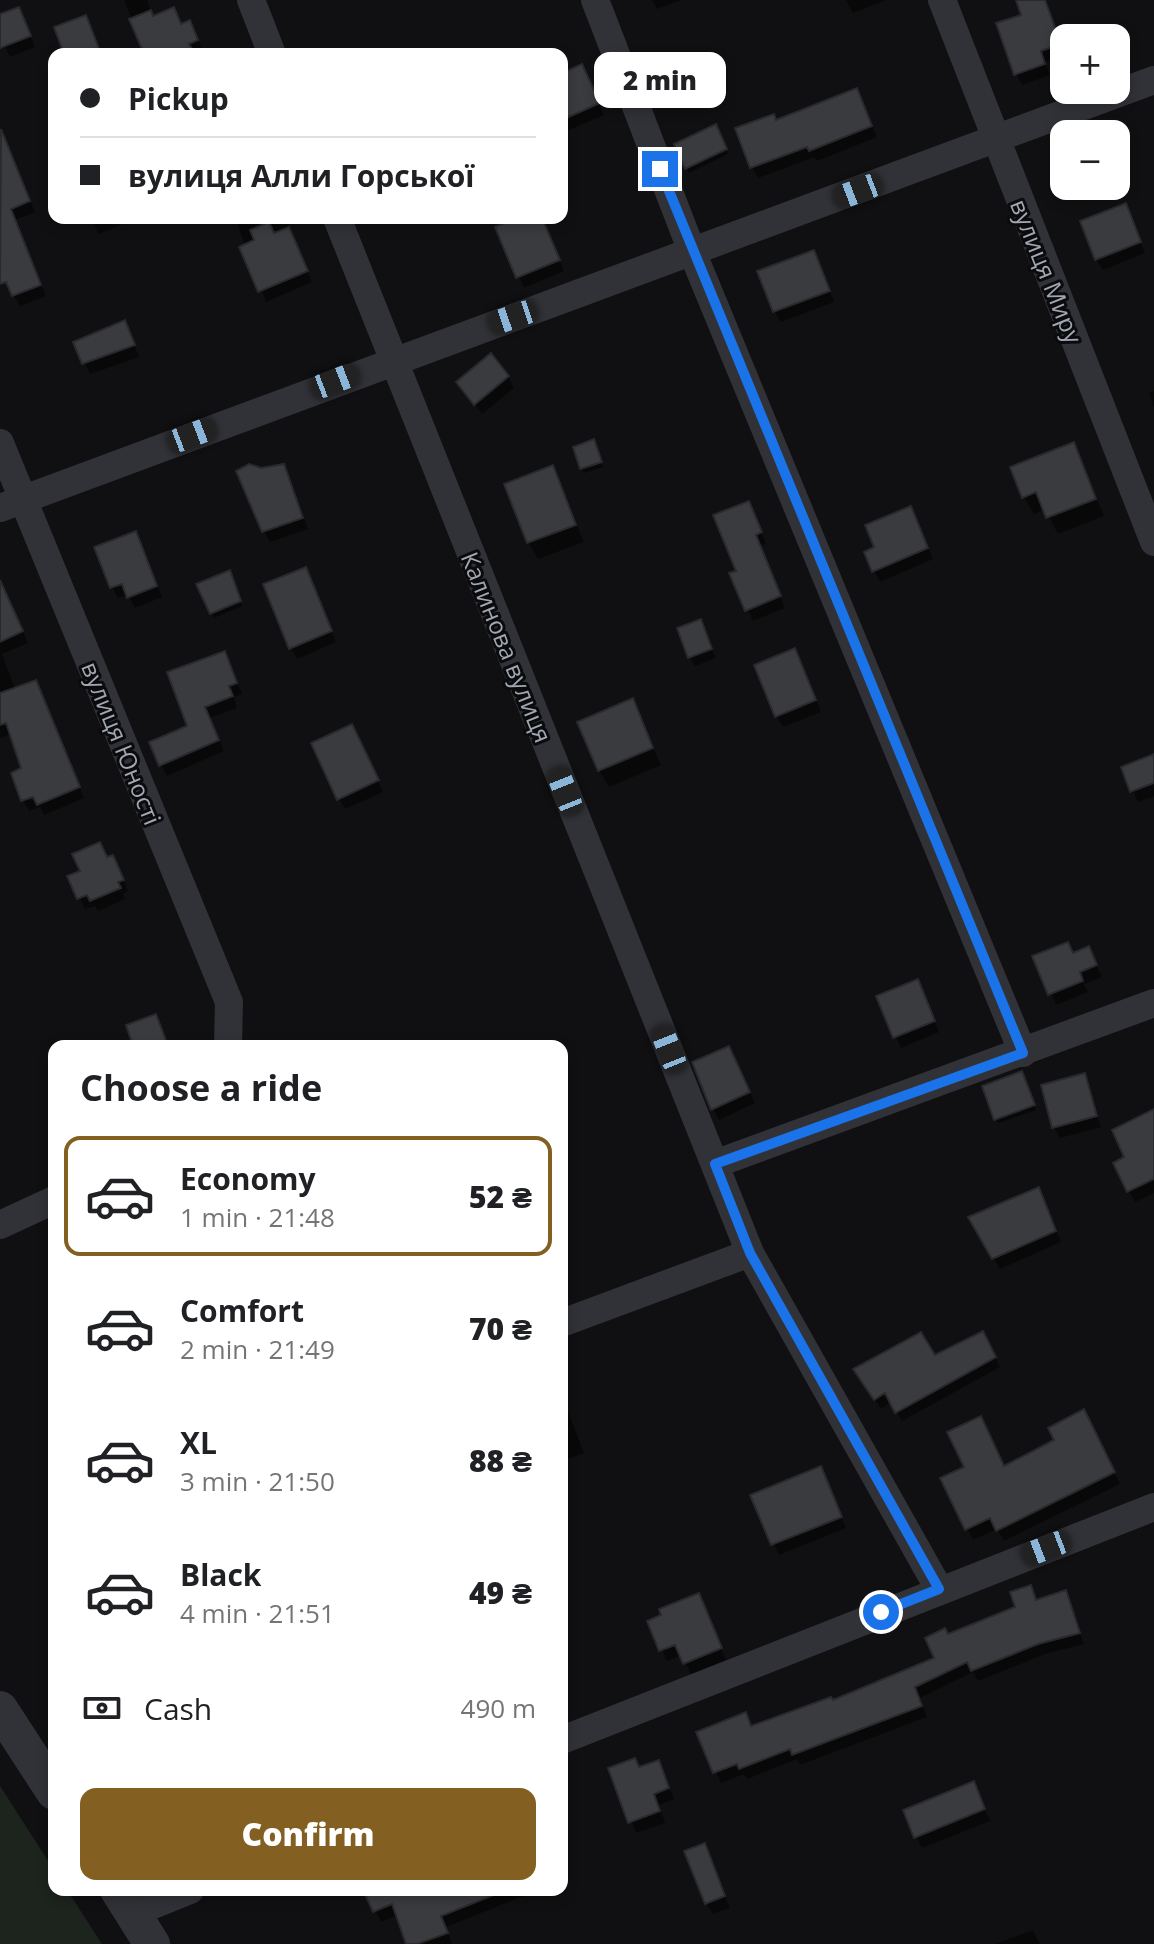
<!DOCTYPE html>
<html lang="en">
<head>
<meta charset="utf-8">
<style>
	:root { --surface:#fff; --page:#f6f6f6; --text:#202124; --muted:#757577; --line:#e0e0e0; --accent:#836022 }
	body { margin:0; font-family:"Open Sans",sans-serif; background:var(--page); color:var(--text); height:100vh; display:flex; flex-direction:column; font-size:30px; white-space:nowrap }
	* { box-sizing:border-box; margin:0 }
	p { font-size:26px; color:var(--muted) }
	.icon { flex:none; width:44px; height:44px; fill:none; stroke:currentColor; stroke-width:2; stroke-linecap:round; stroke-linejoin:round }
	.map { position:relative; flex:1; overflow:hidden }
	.panel { position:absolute; left:48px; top:1040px; width:520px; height:856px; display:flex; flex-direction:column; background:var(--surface); border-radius:16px; box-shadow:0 4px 12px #0003 }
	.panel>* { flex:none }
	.guide { position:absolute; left:48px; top:48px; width:520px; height:176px; border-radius:16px; box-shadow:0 4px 12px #0003; display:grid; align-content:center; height:176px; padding:0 32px; background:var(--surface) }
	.fabs { position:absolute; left:1050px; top:24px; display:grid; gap:16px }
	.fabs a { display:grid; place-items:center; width:80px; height:80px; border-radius:16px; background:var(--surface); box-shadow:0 4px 12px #0003; font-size:40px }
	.end { position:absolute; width:36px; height:36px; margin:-18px; border:10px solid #1a73e8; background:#fff; box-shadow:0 0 0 4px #fff }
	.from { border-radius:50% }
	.bubble { position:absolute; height:56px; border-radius:16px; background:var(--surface); box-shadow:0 4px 12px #0003; font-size:26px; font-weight:800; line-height:56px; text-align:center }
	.car { position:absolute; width:24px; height:48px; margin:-24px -12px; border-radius:10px; box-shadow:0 0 6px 2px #0007; background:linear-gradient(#222 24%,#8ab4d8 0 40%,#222 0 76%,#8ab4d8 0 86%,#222 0) }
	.guide b { display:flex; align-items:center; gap:28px; height:76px; font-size:30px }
	.guide b+b { border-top:2px solid var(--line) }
	.guide i { width:20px; height:20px; background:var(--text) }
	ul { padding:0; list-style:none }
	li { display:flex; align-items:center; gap:24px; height:120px; margin:0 16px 12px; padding:0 16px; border:4px solid transparent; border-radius:16px }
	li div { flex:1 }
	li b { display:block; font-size:30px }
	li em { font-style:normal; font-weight:800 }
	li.current { border-color:var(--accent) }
	li>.icon { width:72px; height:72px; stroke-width:1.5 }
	h2 { padding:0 32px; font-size:36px; line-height:96px }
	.pay { display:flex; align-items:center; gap:20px; height:88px; padding:0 32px; font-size:30px }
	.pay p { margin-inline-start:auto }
	.cta { display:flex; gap:16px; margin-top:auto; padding:16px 32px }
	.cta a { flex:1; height:92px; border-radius:16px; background:var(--accent); color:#fff; font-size:32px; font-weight:800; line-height:92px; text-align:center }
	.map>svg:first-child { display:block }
</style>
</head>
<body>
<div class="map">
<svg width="1154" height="1944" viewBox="0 0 1154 1944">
	<rect width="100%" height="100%" fill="#101012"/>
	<path fill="#1c241d" d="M0 1786 54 1870V1890H67L102 1944H0Z"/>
	<path fill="#0007" d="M124 0H147L154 18 195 33 204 54H131L144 49Z
		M652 0H681L657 9Z
		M846 0H886L853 13Z
		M1025 0H1045L1064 56 1045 62 1050 75 1022 85 1016 74Z
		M19 9 35 47 10 57 0 36V16Z
		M562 75 588 77 604 115 562 133Z
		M856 90 877 137 817 161 814 157 758 178 752 167 776 122Z
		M718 132 728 154 689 173 687 168Z
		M8 152 35 212 15 220 46 296 20 306 0 272V155Z
		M1131 217 1145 253 1103 270 1096 259Z
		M91 218H134V219L99 234Z
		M235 218H286L312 282 266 302Z
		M521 218H541L564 271 524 288 497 228Z
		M814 252 834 302 781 322 774 311Z
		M130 334 139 357 90 374 76 343Z
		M508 377 514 388 482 414 458 382Z
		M1154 391V408L1149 393Z
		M1073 444 1104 516 1058 534 1045 509 1034 514 1024 497Z
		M596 447 603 467 584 473 582 468Z
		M283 466 308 529 270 542 264 531 261 470Z
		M552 468 584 542 538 559 528 542Z
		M754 514 766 544 760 546 785 608 753 621 732 574 738 572Z
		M916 519 933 559 880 582 874 571Z
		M136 533 162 597 135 608 128 595 118 598 112 587Z
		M232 577 242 606 214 618 198 585Z
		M311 580 336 642 297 659 291 648Z
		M0 596 10 604 28 643 2 654 15 689 41 693 84 798 44 815 40 807 29 811 23 800V769L11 734 0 738Z
		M700 621 716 658 695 666 690 657Z
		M224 653 242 694 234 697 237 708 210 718 224 751 167 776 161 765 189 727Z
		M801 662 821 712 783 727 776 716Z
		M632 701 661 765 609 787 599 770Z
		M357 737 383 792 345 809 339 799Z
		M1154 756V796L1138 802 1123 768Z
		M107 859 118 868 128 891 123 894 125 899 98 911 95 906 85 909 70 877Z
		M1089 949 1102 977 1084 984 1088 992 1056 1005 1035 957 1073 955Z
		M923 992 939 1032 901 1048 878 997Z
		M734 1059 755 1103 719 1120 713 1109Z
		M1084 1076 1101 1127 1060 1138 1054 1127Z
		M1024 1078 1036 1110 999 1123 996 1119Z
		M1154 1119V1193L1135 1202 1115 1164 1127 1158Z
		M1038 1190 1061 1242 1000 1269 971 1218Z
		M988 1343 1000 1367 902 1421 891 1402 881 1409 861 1379Z
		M562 1396 584 1453 562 1461Z
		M1089 1423 1120 1484 1004 1541 997 1529 973 1540 943 1479 1004 1468Z
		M820 1469 846 1528 779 1555 753 1496Z
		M1030 1588 1037 1601 1065 1592 1084 1644 1045 1654 978 1681 973 1672 920 1698 927 1717 800 1765 797 1759 747 1779 744 1774 721 1783 699 1734 752 1728 833 1703 936 1659 948 1637 1018 1609Z
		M704 1606 726 1660 691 1674 682 1655 667 1661 649 1622Z
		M658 1762 674 1799 659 1805 665 1823 636 1833 611 1769H640Z
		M979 1795 990 1821 922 1848 916 1837Z
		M704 1845 730 1908 713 1914 706 1903Z
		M365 1890H524L526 1895 446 1927 452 1944H408L398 1915 381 1922Z
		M1033 1930 1040 1944H995Z"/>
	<path fill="#3a3b3f" stroke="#2a2a2e" stroke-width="2" d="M1016 0H1045L1061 44 1041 51 1045 64 1014 75 996 23 1021 15Z
		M19 7 31 36 0 48V14Z
		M174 7 181 24 190 20 198 40 189 44 192 49 180 54H144L129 19 151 10 153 16Z
		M86 15 101 54H64L54 27Z
		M582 64 600 103 562 120V73Z
		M857 88 872 126 809 151 807 147 750 168 735 128 774 114 776 120Z
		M716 124 727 149 685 169 674 144Z
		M1 129 30 201 11 209 41 285 12 296 6 282 0 284Z
		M1126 203 1141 242 1095 260 1080 221Z
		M516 218H542L560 260 516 278 495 227Z
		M269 222 274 233 289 227 308 271 258 292 239 247 254 240 250 230Z
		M814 250 830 291 773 312 757 271Z
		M125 320 135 345 82 364 73 342Z
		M491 353 509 376 474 405 456 382Z
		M594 439 602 462 580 469 573 447Z
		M1074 442 1096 499 1046 518 1036 492 1022 498 1010 467Z
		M249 464 261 468 284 464 303 518 262 532 236 471Z
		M553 465 576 525 527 543 504 484Z
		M749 501 762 532 756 535 781 596 745 611 729 573 736 571 713 515Z
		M911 506 928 548 872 572 864 552 874 547 865 525Z
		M136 531 157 586 127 598 122 584 110 588 94 547Z
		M306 567 332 631 289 649 263 584Z
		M230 570 241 601 210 614 196 584Z
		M0 580 23 631 0 642Z
		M701 619 712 649 688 658 677 628Z
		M795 648 816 700 775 717 754 665Z
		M225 651 237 683 229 686 233 696 205 707 219 740 159 766 149 742 187 726 167 672Z
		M36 680 80 787 37 805 33 797 21 801 11 773 21 768 6 723 0 725V693Z
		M633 698 653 748 598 771 577 722Z
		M352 724 379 780 337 800 311 743Z
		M1154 754V783L1130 792 1121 767Z
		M100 842 107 857 113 855 124 880 118 882 121 888 90 901 87 895 77 899 67 876 80 871 72 854Z
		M1068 942 1073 953 1089 946 1097 965 1080 972 1083 981 1048 995 1032 956Z
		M918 979 935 1021 893 1038 876 996Z
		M156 1014 168 1046H133L126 1025Z
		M729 1046 750 1092 711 1110 692 1062Z
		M1022 1071 1035 1105 994 1120 982 1086Z
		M1085 1073 1097 1116 1052 1128 1041 1085Z
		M1154 1109V1179L1127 1192 1113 1163 1124 1157 1112 1130Z
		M1039 1187 1056 1231 992 1259 968 1217Z
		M983 1331 996 1357 895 1413 885 1393 874 1400 853 1369 921 1332 935 1355Z
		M1084 1409 1115 1472 996 1531 990 1518 965 1530 940 1478 964 1467 947 1432 981 1416 1004 1466 1054 1440 1048 1428Z
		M821 1466 842 1517 771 1545 750 1495Z
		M1031 1585 1036 1600 1066 1590 1080 1633 1038 1644 971 1671 967 1662 915 1687 922 1706 792 1755 790 1749 739 1769 737 1764 713 1773 696 1732 746 1712 751 1726 831 1697 833 1700 934 1658 925 1638 945 1628 948 1634 1015 1607 1010 1592Z
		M699 1593 722 1648 683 1664 675 1645 659 1651 647 1621 661 1615 659 1609Z
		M635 1758 639 1767 659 1760 669 1788 654 1794 660 1811 628 1823 608 1768Z
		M974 1781 985 1809 914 1838 903 1810Z
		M705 1843 725 1896 705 1904 684 1851Z
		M363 1890H503L504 1891 441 1916 448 1933 417 1944H406L392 1904 373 1912Z"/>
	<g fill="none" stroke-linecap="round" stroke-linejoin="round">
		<path stroke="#313237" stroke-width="28" d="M251 0 272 54
			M595 0 693 254 1023 1053
			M942 0 1154 542
			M337 218 750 1253 939 1589
			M0 443 229 1002 228 1046
			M0 508C384 363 770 225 1154 80
			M715 1164 1154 1003
			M0 1225 54 1200
			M562 1323 750 1253
			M562 1740 1154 1507
			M133 1913 190 1890"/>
		<path stroke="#313237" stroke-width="36" d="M0 1709 54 1792
			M118 1890 152 1944"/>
	</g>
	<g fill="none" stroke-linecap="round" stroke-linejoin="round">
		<path stroke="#1a73e8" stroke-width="10" d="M660 169 1023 1053 715 1164 750 1253 939 1589 881 1612"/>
	</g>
	<g text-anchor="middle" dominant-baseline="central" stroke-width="6" stroke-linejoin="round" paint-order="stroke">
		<g font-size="24" fill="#a0a7b3" stroke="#0b0b0d">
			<text transform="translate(1047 271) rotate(68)">вулиця Миру</text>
			<text transform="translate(507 647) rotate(68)">Калинова вулиця</text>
			<text transform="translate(122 743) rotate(68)">вулиця Юності</text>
		</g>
	</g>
</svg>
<div class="fabs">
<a>+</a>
<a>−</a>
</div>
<i class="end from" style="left:881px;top:1612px"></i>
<i class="end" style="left:660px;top:169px"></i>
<div class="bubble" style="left:594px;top:52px;width:132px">2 min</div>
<i class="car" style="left:858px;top:191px;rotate:249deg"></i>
<i class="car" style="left:513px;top:317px;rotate:251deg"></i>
<i class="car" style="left:335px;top:381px;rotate:69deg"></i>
<i class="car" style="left:192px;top:435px;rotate:69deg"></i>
<i class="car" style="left:565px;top:791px;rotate:338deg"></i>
<i class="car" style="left:669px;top:1049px;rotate:338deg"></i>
<i class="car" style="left:1046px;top:1548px;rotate:249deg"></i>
<div class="guide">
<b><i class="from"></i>Pickup</b>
<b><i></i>вулиця Алли Горської</b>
</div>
<section class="panel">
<h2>Choose a ride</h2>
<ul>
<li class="current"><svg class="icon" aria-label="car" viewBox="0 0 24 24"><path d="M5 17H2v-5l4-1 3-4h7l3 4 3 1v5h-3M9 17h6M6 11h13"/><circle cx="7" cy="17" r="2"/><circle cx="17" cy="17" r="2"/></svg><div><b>Economy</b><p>1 min · 21:48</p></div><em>52 ₴</em></li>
<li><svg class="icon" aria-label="car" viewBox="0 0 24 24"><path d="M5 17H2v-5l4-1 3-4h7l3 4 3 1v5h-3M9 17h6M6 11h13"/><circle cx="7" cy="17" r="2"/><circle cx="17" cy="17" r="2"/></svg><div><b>Comfort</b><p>2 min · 21:49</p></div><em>70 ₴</em></li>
<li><svg class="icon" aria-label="car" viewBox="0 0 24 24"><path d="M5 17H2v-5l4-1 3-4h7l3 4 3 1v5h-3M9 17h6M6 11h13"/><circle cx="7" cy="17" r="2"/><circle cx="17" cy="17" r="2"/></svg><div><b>XL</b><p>3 min · 21:50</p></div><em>88 ₴</em></li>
<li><svg class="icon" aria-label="car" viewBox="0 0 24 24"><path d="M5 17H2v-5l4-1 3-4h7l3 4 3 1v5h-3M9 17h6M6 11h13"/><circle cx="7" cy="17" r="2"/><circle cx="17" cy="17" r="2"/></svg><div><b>Black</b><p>4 min · 21:51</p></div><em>49 ₴</em></li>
</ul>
<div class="pay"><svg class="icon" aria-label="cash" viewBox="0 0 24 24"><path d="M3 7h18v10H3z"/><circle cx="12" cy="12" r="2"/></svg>Cash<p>490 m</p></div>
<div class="cta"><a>Confirm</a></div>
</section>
</div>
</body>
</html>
